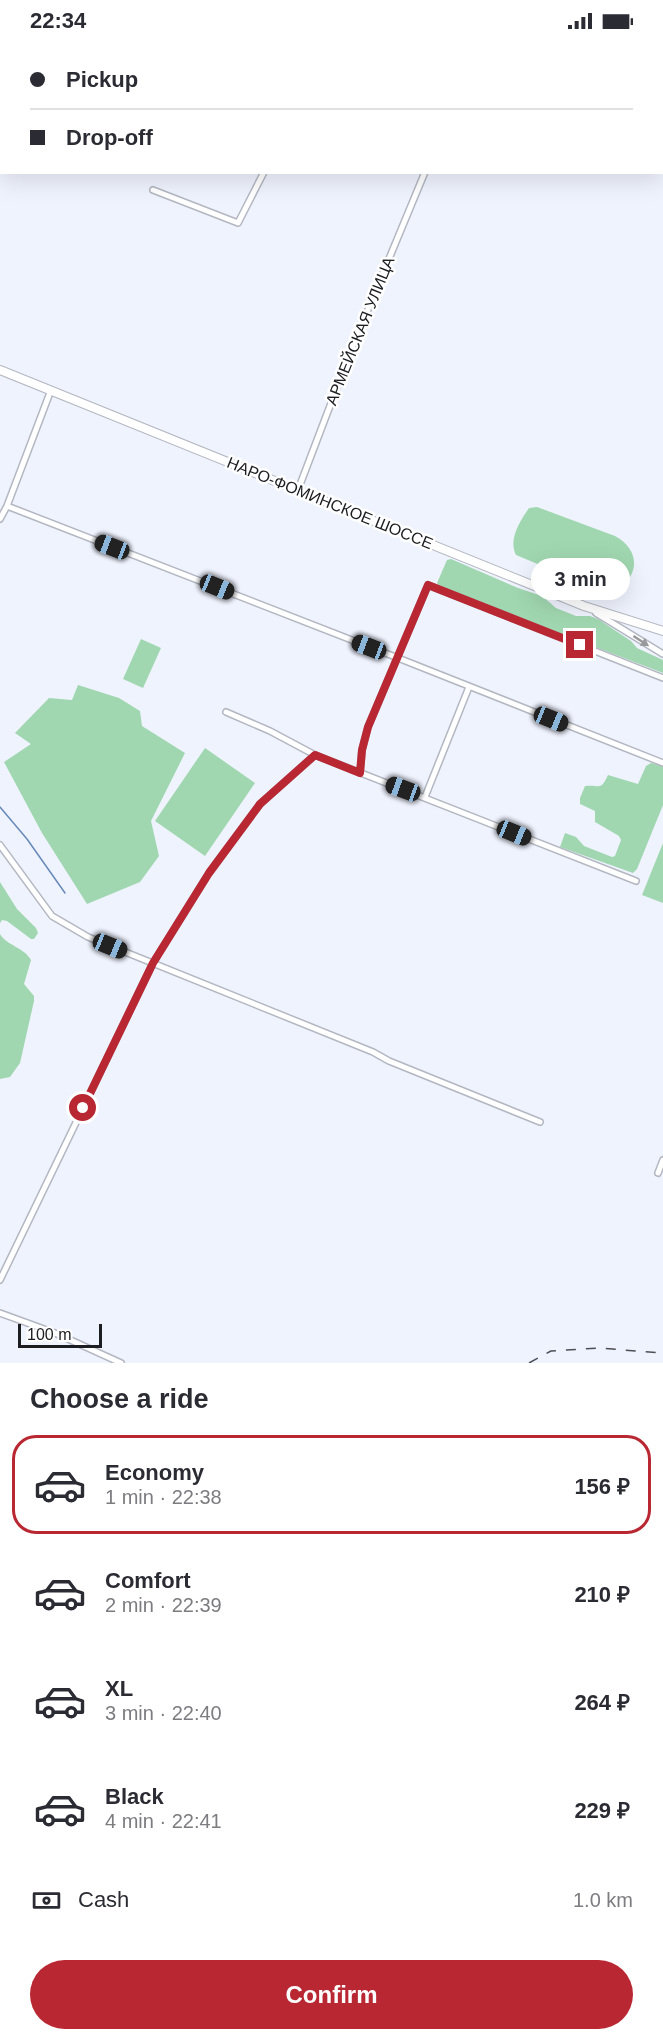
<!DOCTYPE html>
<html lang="en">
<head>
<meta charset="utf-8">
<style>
	:root { --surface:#fff; --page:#f2f2f3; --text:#2b2b33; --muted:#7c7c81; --line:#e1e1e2; --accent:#b82732 }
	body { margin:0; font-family:Helvetica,sans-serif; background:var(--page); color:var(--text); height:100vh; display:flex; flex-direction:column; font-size:22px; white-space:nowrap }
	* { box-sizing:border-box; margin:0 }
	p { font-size:20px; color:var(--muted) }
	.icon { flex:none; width:33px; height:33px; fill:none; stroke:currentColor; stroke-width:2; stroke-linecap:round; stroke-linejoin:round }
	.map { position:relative; height:1321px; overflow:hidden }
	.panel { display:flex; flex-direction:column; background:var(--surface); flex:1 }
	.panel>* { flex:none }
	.top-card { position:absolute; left:0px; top:0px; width:663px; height:132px; box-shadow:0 6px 24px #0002; display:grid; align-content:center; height:132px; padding:0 30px; background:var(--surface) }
	.scale { position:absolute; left:18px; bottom:15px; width:84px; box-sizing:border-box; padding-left:6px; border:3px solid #1b1d20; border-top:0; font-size:16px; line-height:21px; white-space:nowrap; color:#1b1d20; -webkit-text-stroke:4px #fff; paint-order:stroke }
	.end { position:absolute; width:27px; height:27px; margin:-14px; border:8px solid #b82732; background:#fff; box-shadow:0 0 0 3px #fff }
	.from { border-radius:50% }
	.bubble { position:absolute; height:42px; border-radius:21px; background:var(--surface); box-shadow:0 6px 24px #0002; font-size:20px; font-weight:700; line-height:42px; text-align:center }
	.car { position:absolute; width:18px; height:36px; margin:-18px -9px; border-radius:8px; box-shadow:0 0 4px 2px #0007; background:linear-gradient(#222 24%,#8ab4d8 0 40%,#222 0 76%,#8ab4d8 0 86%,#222 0) }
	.top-card b { display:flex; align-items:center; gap:21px; height:57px; font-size:22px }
	.top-card b+b { border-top:2px solid var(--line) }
	.top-card i { width:15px; height:15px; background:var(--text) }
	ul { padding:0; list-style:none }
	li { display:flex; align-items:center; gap:18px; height:99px; margin:0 12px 9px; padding:0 18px; border:3px solid transparent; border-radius:24px }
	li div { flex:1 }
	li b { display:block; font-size:22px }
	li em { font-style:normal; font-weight:700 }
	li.selected { border-color:var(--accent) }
	li>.icon { width:54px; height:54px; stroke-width:1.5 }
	h2 { padding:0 30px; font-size:27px; line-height:72px }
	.pay { display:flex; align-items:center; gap:15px; height:66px; padding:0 30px; font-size:22px }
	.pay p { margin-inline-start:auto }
	.button { display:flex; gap:12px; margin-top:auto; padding:12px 30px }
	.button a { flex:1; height:69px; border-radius:36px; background:var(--accent); color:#fff; font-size:24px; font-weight:700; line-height:69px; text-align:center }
	.status { display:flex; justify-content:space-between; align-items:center; height:42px; padding:0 30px; background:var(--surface); direction:ltr }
	.status svg { height:16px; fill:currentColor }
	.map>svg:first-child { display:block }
</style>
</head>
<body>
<div class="status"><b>22:34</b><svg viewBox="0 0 49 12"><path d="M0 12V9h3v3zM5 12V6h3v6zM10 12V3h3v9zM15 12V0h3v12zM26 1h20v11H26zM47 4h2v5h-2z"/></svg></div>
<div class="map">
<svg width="663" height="1321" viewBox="0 0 663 1321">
	<rect width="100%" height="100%" fill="#eff3fe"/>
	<path fill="#a0d7b0" d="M537 465 615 494C645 510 638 544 605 550L516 513C508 498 520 479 529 466Z
		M451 517 518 546 542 554 556 566 576 574H590L598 577 631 599 637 606 663 618V631L439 545 437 541 447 518Z
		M141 597 161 606 143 646 123 637Z
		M78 643 119 656 140 669 142 684 185 711 151 779 159 814 140 840 87 862 42 791 4 720 31 702 15 691 49 656 72 658Z
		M205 706 255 741 205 814 155 779Z
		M651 721 663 724V763L637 827 633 831 560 805 565 791 576 795 584 804 612 815 615 814 621 798 619 794 595 780V769L580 762V756L585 744C600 742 600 750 608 733L638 742 646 724Z
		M663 801V861L642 853Z
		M0 840 17 867 36 886 38 891 34 897H31L7 879 2 878 0 881Z
		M0 892C7 904 24 905 31 918L24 942 34 954V959L20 1021 10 1035 0 1037Z"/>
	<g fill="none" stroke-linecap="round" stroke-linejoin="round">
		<path stroke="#688ab9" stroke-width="1.5" d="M0 765 27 797 65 851"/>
		<defs>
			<path id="street" d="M602 0 606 2
				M328 2 329 0
				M505 2 506 0
				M662 26 663 27
				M153 148 238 181 264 130
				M298 448 352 306 425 130
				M7 464 398 616 663 721
				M0 477 7 464 51 348
				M596 571 663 612
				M226 670 270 689 315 713 636 839
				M360 731 362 708 368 685 428 543 663 636
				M425 755 469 645
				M0 803 52 874 88 895 373 1010 389 1019 540 1080
				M658 1131 663 1118
				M0 1238 153 921 209 831 260 762 315 713
				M0 1271 55 1291 121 1321"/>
			<path id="secondary" d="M0 328 584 564 663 589"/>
		</defs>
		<use href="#street" stroke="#b3b7c1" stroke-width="8"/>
		<use href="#secondary" stroke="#b3b7c1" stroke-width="10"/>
		<use href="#street" stroke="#fff" stroke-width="5"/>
		<use href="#secondary" stroke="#fff" stroke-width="8"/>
		<path stroke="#4c4f54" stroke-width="1.5" stroke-dasharray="10 10" stroke-linecap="butt" d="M529 1321 551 1309 598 1306 663 1311"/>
	</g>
	<defs><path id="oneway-solid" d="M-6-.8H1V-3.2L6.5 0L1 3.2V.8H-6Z" transform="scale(1.5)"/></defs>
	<use fill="#98999b" href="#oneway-solid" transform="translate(641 599) rotate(33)"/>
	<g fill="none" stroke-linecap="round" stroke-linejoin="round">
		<path stroke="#b82732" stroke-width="8" d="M83 1066 153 921 209 831 260 762 315 713 360 731 362 708 368 685 428 543 580 603"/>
	</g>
	<g text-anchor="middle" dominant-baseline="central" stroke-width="5" stroke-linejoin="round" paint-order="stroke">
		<g font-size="16" fill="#1b1d20" stroke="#fff">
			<text transform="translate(360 289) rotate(-68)">АРМЕЙСКАЯ УЛИЦА</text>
			<text transform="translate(330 461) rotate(22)">НАРО-ФОМИНСКОЕ ШОССЕ</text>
		</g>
	</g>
</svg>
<div class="scale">100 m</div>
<i class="end from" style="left:83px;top:1066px"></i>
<i class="end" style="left:580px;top:603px"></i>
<div class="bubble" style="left:531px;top:516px;width:99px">3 min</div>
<i class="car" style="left:112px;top:505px;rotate:291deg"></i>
<i class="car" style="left:217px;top:545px;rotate:112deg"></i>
<i class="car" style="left:369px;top:605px;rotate:291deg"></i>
<i class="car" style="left:551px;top:677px;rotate:112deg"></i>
<i class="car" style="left:403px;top:747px;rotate:290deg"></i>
<i class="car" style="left:514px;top:791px;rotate:112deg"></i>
<i class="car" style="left:110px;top:904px;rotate:112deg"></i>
<div class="top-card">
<b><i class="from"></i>Pickup</b>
<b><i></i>Drop-off</b>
</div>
</div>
<section class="panel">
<h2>Choose a ride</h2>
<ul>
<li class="selected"><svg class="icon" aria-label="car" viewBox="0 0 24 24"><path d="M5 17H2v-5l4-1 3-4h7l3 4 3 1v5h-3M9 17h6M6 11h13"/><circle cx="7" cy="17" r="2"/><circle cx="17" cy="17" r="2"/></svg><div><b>Economy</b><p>1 min · 22:38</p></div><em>156 ₽</em></li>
<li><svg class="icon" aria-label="car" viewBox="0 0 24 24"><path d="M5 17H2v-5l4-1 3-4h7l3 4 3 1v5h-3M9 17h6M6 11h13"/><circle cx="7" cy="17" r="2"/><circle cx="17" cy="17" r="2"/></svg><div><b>Comfort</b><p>2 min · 22:39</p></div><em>210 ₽</em></li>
<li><svg class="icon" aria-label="car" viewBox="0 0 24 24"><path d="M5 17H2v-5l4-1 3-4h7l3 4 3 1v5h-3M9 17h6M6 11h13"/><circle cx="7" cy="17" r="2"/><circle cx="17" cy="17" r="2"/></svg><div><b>XL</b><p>3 min · 22:40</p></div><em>264 ₽</em></li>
<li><svg class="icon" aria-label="car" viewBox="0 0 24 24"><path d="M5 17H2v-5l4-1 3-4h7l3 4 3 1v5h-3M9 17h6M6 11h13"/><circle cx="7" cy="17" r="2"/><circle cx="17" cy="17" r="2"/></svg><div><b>Black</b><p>4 min · 22:41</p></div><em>229 ₽</em></li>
</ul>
<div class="pay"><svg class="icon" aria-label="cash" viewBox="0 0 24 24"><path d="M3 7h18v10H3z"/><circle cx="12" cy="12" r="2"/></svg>Cash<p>1.0 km</p></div>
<div class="button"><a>Confirm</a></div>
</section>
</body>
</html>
